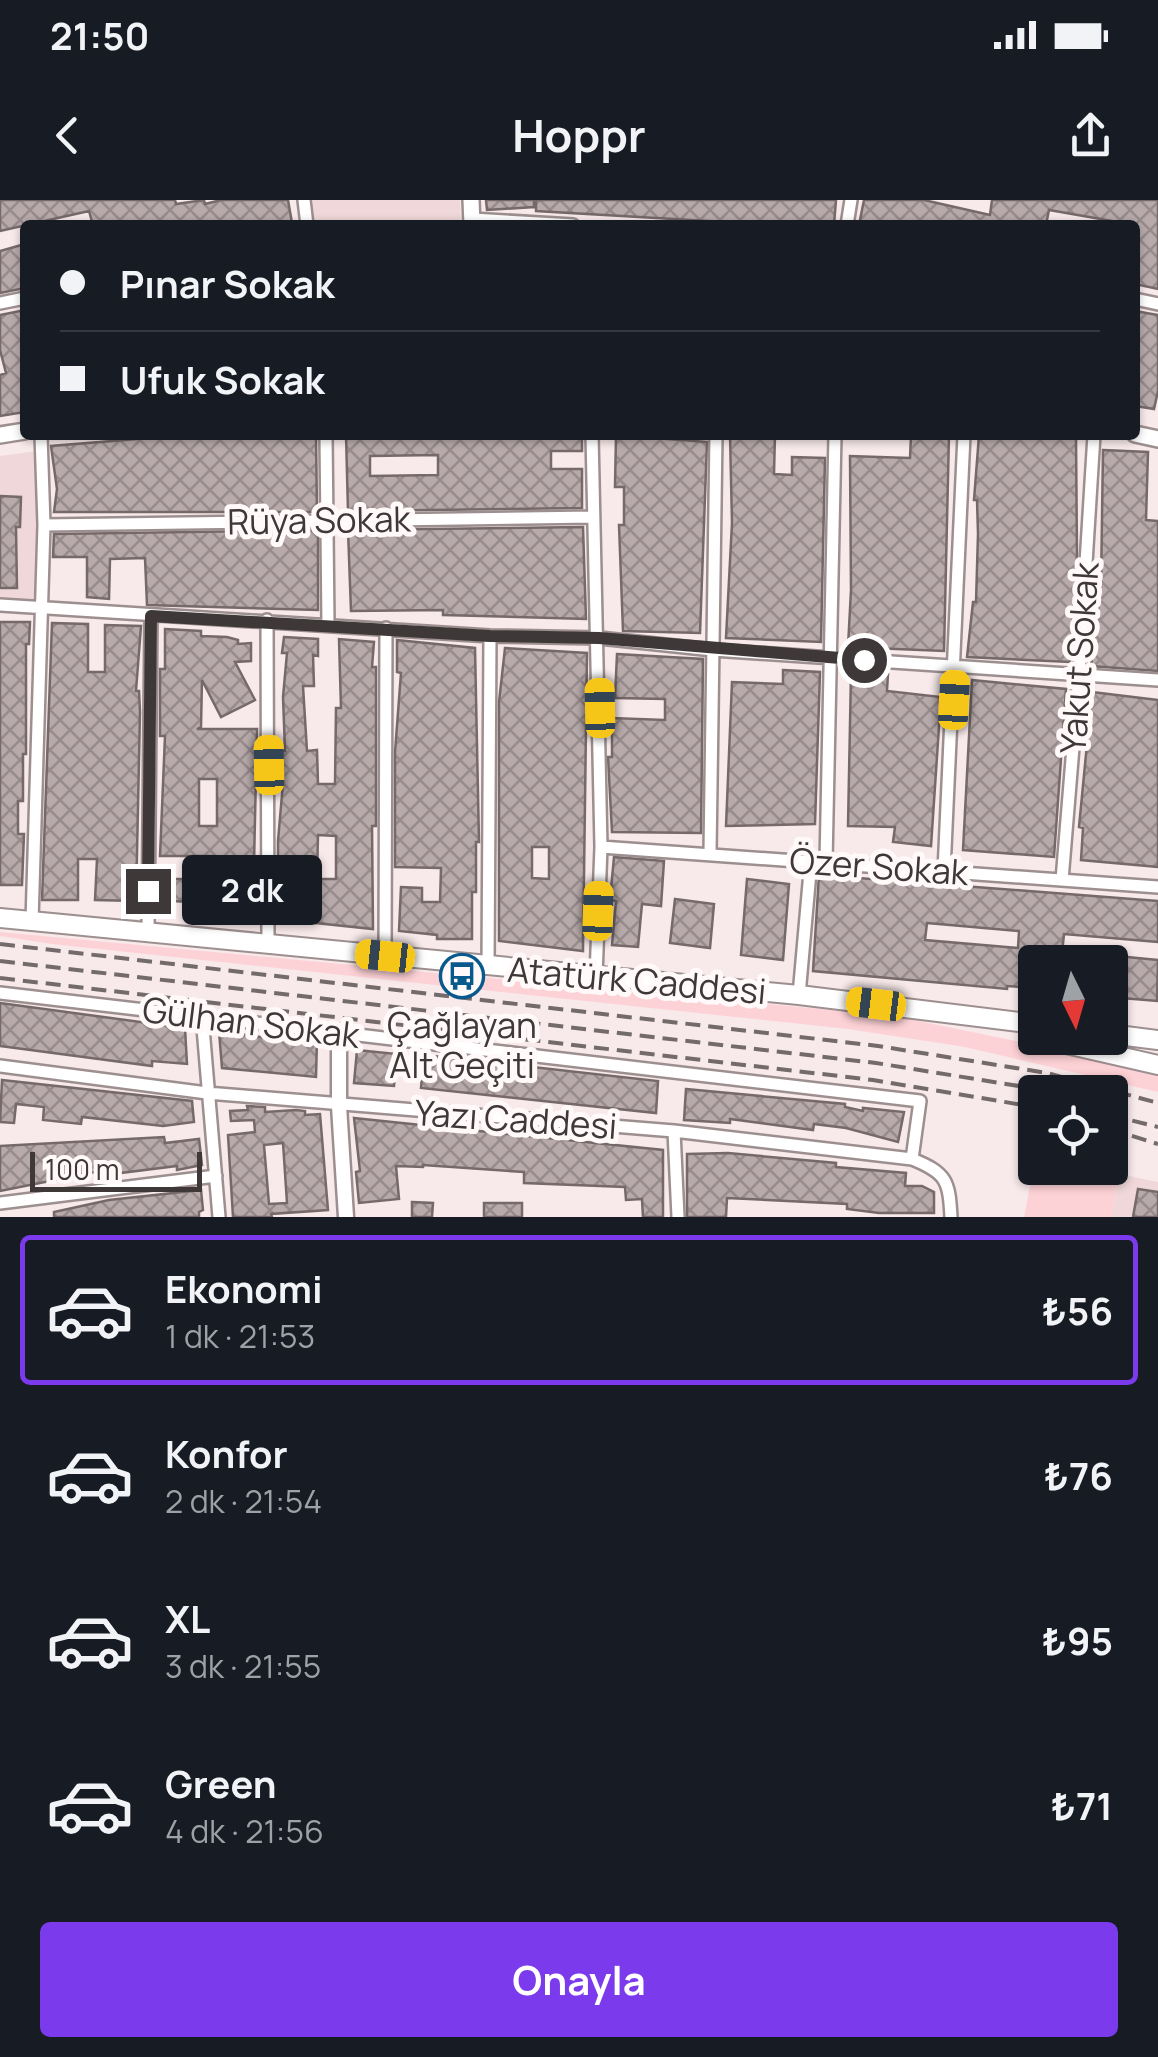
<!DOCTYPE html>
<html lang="tr">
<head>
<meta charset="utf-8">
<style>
	:root { --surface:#171b24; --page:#20242c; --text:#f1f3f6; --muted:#9ea1a6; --line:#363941; --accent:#7c3aed }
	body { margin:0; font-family:Manrope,sans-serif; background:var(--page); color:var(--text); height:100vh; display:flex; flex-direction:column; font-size:38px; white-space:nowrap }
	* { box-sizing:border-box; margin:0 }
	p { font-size:32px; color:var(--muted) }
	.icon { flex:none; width:55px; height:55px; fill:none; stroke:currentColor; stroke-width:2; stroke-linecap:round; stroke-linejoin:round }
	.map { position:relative; height:1017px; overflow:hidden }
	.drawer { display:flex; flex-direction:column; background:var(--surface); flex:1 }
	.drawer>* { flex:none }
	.hud { position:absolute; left:20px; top:20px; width:1120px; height:220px; border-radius:10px; box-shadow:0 2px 8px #0004; display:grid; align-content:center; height:220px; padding:0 40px; background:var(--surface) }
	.needle { width:65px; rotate:175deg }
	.fabs { position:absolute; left:1018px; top:745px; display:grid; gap:20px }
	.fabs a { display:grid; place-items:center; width:110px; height:110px; border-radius:10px; background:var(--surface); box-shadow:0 2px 8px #0004; font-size:50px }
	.scale { position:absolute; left:30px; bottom:25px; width:172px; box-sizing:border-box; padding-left:10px; border:5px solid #3e3839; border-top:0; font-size:28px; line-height:35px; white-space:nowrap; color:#3e3839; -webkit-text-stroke:8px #fff9f9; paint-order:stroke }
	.end { position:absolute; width:45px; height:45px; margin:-22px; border:12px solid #3e3839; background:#fff; box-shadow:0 0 0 5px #fff }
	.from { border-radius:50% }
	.bubble { position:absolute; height:70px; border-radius:10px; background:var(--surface); box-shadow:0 2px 8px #0004; font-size:32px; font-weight:700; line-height:70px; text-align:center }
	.car { position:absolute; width:30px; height:60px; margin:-30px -15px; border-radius:12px; box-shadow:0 0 8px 2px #0007; background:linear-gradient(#f5c518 24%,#345 0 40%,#f5c518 0 76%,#345 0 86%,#f5c518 0) }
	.hud b { display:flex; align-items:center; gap:35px; height:95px; font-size:38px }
	.hud b+b { border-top:2px solid var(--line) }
	.hud i { width:25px; height:25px; background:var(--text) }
	ul { padding:18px 0 0; list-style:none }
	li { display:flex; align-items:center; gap:30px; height:150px; margin:0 20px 15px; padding:0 20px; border:5px solid transparent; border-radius:10px }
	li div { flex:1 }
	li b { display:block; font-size:38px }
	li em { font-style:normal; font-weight:700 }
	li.on { border-color:var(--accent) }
	li>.icon { width:90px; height:90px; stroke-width:1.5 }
	.button { display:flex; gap:20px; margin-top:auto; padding:20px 40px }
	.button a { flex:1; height:115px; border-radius:10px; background:var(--accent); color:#fff; font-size:40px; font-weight:700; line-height:115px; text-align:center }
	.status { display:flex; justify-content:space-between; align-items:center; height:70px; padding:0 50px; background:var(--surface); direction:ltr }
	.status svg { height:28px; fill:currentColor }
	header { display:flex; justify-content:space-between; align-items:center; height:130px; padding:0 40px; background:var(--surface); font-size:45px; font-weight:700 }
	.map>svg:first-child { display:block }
</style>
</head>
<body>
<div class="status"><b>21:50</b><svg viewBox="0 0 49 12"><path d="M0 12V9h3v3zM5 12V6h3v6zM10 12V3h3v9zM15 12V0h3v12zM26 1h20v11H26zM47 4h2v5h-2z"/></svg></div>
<header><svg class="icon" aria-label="back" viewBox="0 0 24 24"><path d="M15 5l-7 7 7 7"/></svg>Hoppr<svg class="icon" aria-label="share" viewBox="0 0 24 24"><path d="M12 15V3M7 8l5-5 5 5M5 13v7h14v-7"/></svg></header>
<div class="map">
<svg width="1158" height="1017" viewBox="0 0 1158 1017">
	<defs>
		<pattern id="building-cross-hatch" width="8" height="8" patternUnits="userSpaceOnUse" patternTransform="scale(2.5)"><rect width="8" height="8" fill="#b8aaab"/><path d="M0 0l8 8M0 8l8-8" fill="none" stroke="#978b8c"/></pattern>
	</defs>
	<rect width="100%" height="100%" fill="#f8e9ea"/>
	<path fill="#f0d8da" d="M311 0H460L461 25H314Z
		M37 251V402L0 399V256Z
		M1119 974 1158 982V1017H1111Z"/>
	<path fill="#fdd2d6" d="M0 732 894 816 1016 841 1158 876V892L965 847 848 829 52 744 0 736Z
		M1035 961V968H1082L1119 974 1111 1017H1024Z"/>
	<path fill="url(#building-cross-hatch)" stroke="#76696a" stroke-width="2.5" fill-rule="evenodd" d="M0 0H175L176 4 204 0 205 4 221 0H288L292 23 93 25 89 11 0 31Z
		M486 0H534V7L487 10Z
		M536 0H836L834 25H776L536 11Z
		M864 0H924L990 15 992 0H1158V89L1135 84V25L1049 10 1046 25H859Z
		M25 44V88L0 93V51Z
		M25 110V212L0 216V175L6 173 0 150V115Z
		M1135 111 1158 115V191L1154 209 1135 206Z
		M186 235H316L317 312H54L57 289 51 246Z
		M346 235H582V251H551V269H582V308L348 311ZM438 255V275L370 276V256Z
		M616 235 707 242 700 433 623 431 619 325H624V287H615Z
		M730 235H775L774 274 792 275V257L825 258 821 442 726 438 732 323Z
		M911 235H949L944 451 848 447 851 390 850 256 910 258Z
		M979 235 1076 237 1077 356 1070 462 967 457 973 402H976L978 334 977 300H974Z
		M1103 250 1148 252 1146 320 1158 321V471L1091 466 1101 387Z
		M0 296 21 297 20 327H16L17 388H0Z
		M583 327 586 419 443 415V410L351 411 348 330Z
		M318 330V410L147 405 145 358 110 359 109 399 87 397V357H53L54 334Z
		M0 422H30L29 444H26V554H23V601H18V634H24L22 685H0Z
		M52 423 88 424V472H105V425L141 426 136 491H139L140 512 136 701 95 700 97 659H78V700H42Z
		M165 429 201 431V436L227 437 238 440V444L251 443V461L235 462 255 500 221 517 202 480 201 527 197 529H257L253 709 212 708 214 656H160L165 536H160V469H165ZM199 579H217V626H199Z
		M284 437 318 439V456L313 455 314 486H303L307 551 317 550 318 584H335L336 508H341L339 439 374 442 372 467H376V626H372L373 729 278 719V641L283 583 282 551H285L283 497 287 453H282ZM318 635 336 636V679H317Z
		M397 440 475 448 479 642H476V692H472V739H437V735L399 731 401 687 422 688V702H440L441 668 395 667V552L401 473 397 472Z
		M505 448 587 453 583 751 499 741V502ZM532 647H549V679L532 678Z
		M617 454 703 459 701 633 612 632 608 557H612V518L665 520V499L615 498Z
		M783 470 820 472 815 624 726 626 732 482 783 484Z
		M851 473 888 474 887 491 941 497 931 646 893 642 895 627 848 626Z
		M972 480 1066 489 1054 657 963 650Z
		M1092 492 1158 500V667L1081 660 1083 628 1079 627Z
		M614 657 664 661 661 706 642 704 638 747 612 745 616 701 610 700Z
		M819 675 1158 701V742L1064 734 1062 753 1095 756V762H1035V788L1007 786V789L813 771ZM927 723 1019 731 1018 748 925 740Z
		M171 679H194V702L170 701Z
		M747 679 789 684 783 760 741 755Z
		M675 699 714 704 710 748 670 743Z
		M1117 756 1158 760 1157 801 1110 797V757Z
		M0 803 185 828 187 864 152 861V866L0 846Z
		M219 831 274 839 317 840 316 877 222 868Z
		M357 850 397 854 394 886 354 883Z
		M424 855 658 881 656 913 421 888Z
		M2 880 192 901 194 922 163 926 82 917 81 924 43 920 44 907 16 904 14 923 0 922Z
		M686 889 845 904V907L863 911V908L904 912 898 942 846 928 814 924 813 930 730 919V923L684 920Z
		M247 906 265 907V912L296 910 305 911V915L320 914 328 1010 271 1014 272 1017H233L228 935 255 932 254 920 231 921 230 911 248 910ZM283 943 287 1003 269 1004 264 945Z
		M354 918 663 950V1017H643L642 999 626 1000 625 987 524 983V972L423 965V967L396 966 399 999 359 1003 356 972 360 971Z
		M164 937 165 943 199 939 202 965 177 970V966L96 976 95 972 0 991V946Z
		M728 953 836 963V967L906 973 905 986H922L934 992V1013H879L847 1009V1004L727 998 726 1017H687V954Z
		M1138 989 1158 992V1017H1133Z
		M201 990 203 1010 199 1012V1017H54V1012L109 1000Z
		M412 1002 433 1003 432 1017H412Z
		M484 1003H522V1017H484Z"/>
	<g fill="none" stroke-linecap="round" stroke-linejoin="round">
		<defs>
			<path id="minor" d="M304 0 307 25
				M472 19 573 25
				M847 25 851 0
				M1135 99 1158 104
				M0 103 25 98
				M326 235 328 424
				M592 235 601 647 596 776
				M44 325 593 317
				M0 405 490 436 599 438 713 450 1158 480
				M267 420 268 743
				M601 647 1158 687
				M710 653 716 235
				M826 662 835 235
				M944 671 964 235
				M1062 680 1079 475 1094 235
				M32 721 44 325 41 235
				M148 731 151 415
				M385 756 386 428
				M488 766 490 436
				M0 793 920 901 912 959
				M799 795 811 661
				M202 816 219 1017
				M0 866 207 893 674 931 912 959C947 973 949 981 951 1017
				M674 931 678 1017
				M0 1003 216 976"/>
			<path id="tertiary" d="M339 832V906L346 1017"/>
			<path id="secondary" d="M471 0 472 25
				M1135 234 1158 239
				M0 235 25 231"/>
			<path id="primary" d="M0 718 799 795 1035 824
				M1110 834 1158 840
				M1040 838 1158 865"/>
		</defs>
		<use href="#minor" stroke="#9d8f90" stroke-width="16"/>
		<use href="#tertiary" stroke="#9d8f90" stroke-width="19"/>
		<use href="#secondary" stroke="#9d8f90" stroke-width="20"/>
		<use href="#primary" stroke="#9d8f90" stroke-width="22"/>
		<use href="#minor" stroke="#fff" stroke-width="11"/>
		<use href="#tertiary" stroke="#fff" stroke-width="14"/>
		<use href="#secondary" stroke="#fff" stroke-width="15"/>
		<use href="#primary" stroke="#fff" stroke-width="18"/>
		<path stroke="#736a6b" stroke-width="4" stroke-dasharray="15 8" stroke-linecap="butt" d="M0 744 878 846 1047 873 1158 903
			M0 761 876 863 1056 892
			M0 778 873 880 1035 907
			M1110 915 1158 927
			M1110 929 1158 944"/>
	</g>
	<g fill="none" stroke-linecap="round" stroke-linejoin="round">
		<path stroke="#3e3839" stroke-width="12" d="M148 691 151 416 490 436 599 438 864 460"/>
	</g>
	<defs>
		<symbol id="bus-ring" viewBox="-11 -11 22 22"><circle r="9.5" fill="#fff9f9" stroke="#085a8c" stroke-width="1.5"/><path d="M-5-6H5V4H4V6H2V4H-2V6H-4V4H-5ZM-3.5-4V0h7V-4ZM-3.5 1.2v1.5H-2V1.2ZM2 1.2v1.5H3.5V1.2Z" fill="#085a8c"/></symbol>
	</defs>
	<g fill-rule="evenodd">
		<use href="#bus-ring" x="437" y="751" width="50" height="50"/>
	</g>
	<g text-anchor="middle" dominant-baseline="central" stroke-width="10" stroke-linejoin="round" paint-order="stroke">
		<g font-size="35" fill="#3e3839" stroke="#fff9f9">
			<text transform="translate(319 320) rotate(-1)">Rüya Sokak</text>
			<text transform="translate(1079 458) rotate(-86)">Yakut Sokak</text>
			<text transform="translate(879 666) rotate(4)">Özer Sokak</text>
			<text transform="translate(637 780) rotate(5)">Atatürk Caddesi</text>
			<text transform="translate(251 822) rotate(7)">Gülhan Sokak</text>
			<text transform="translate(516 919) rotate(4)">Yazı Caddesi</text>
		</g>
		<g font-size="35" fill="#3e3839" stroke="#fff9f9">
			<text x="462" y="825">Çağlayan<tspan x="462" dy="40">Alt Geçiti</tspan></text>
		</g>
	</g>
</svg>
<div class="fabs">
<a><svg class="needle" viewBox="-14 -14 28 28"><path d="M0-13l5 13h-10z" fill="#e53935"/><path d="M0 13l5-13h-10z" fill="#9ea1a6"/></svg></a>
<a><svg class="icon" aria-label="locate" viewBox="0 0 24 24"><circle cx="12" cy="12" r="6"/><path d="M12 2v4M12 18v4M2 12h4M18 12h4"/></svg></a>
</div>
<div class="scale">100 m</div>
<i class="end from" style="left:864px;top:460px"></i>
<i class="end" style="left:148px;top:691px"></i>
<div class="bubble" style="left:182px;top:655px;width:140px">2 dk</div>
<i class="car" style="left:954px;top:500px;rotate:3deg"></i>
<i class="car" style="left:600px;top:508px;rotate:359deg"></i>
<i class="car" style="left:269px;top:565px;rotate:359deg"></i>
<i class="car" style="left:598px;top:711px;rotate:2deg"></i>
<i class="car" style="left:385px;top:756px;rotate:276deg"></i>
<i class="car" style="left:876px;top:804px;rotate:277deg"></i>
<div class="hud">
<b><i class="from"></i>Pınar Sokak</b>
<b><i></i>Ufuk Sokak</b>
</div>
</div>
<section class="drawer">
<ul>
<li class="on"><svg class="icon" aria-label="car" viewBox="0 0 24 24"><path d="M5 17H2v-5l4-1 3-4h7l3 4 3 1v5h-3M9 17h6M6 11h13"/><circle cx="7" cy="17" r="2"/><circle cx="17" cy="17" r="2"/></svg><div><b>Ekonomi</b><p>1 dk · 21:53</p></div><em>₺56</em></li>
<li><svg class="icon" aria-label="car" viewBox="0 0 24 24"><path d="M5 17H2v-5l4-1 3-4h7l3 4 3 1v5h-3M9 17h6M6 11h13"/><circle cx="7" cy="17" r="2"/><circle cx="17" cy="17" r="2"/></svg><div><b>Konfor</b><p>2 dk · 21:54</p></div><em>₺76</em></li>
<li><svg class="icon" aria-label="car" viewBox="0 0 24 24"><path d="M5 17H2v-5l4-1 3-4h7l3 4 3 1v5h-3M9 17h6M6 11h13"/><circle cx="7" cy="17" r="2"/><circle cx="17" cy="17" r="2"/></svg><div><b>XL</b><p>3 dk · 21:55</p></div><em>₺95</em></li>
<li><svg class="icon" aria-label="car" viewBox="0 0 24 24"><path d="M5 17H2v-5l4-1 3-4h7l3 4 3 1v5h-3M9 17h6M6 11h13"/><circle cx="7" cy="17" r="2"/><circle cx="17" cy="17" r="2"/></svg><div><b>Green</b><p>4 dk · 21:56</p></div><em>₺71</em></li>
</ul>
<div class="button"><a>Onayla</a></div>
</section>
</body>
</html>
